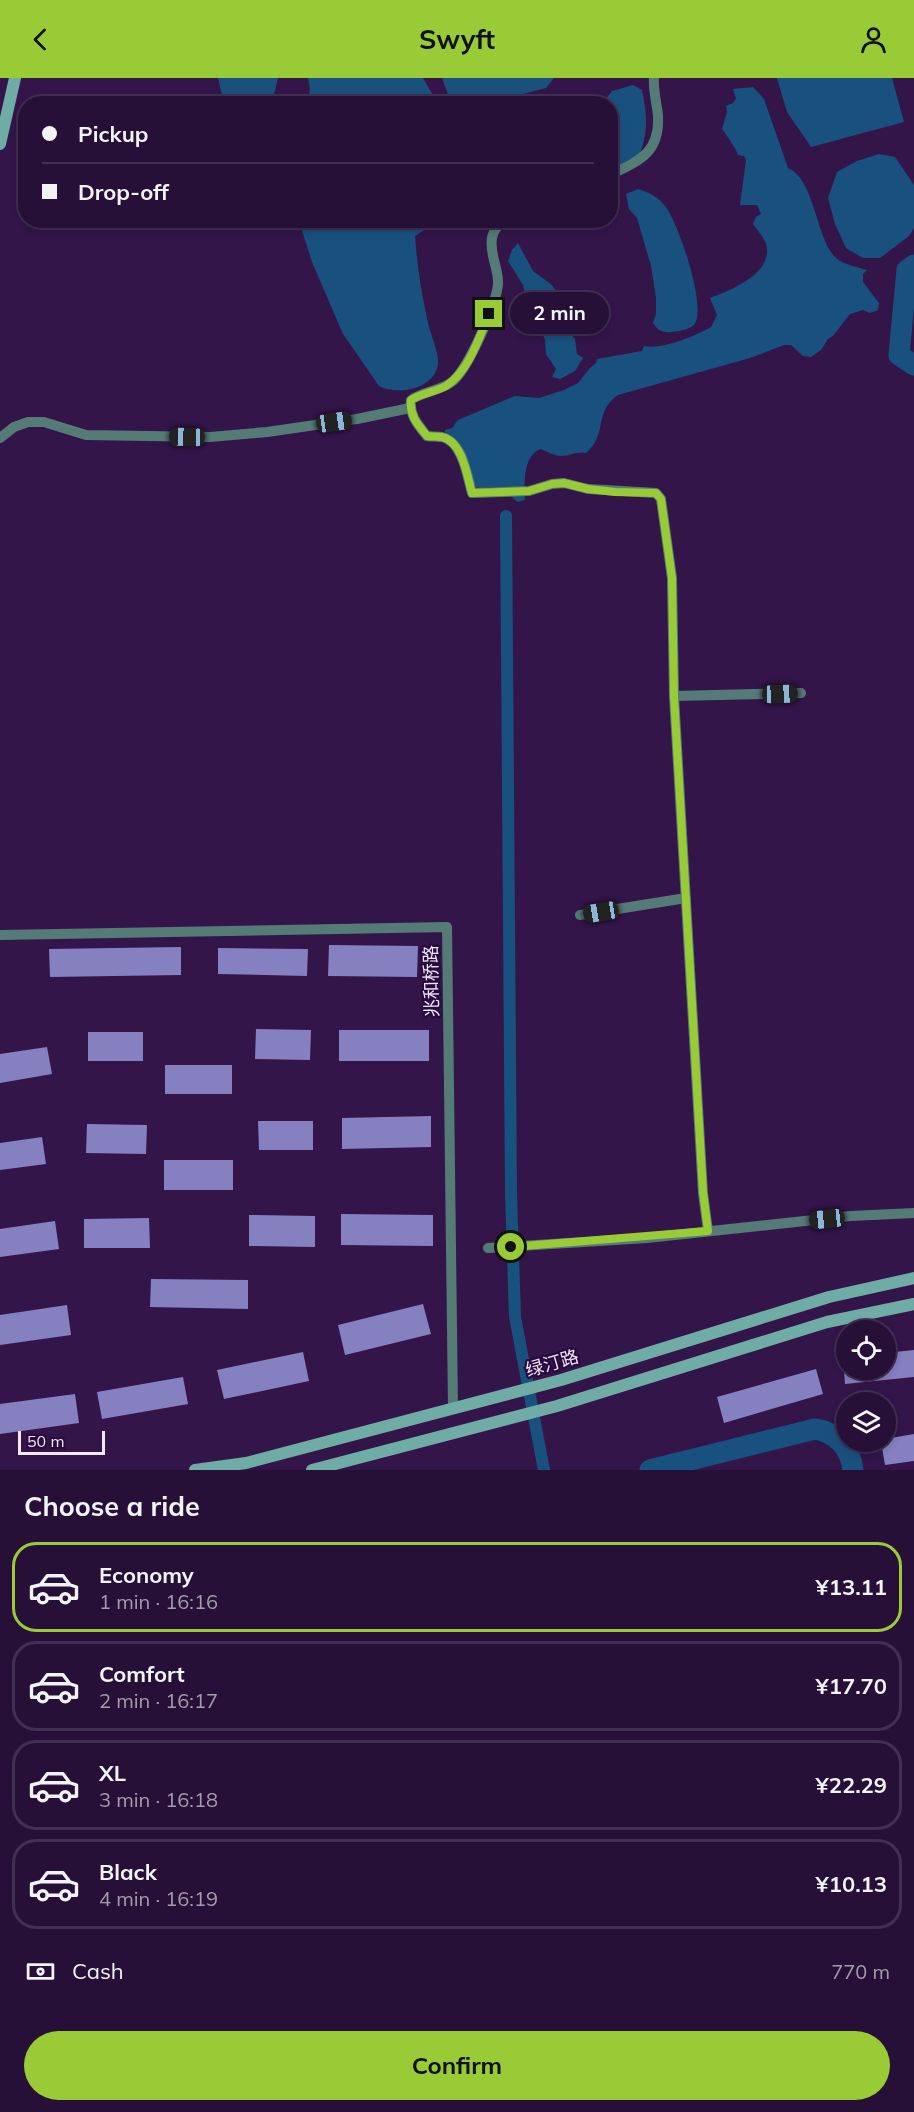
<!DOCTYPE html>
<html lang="en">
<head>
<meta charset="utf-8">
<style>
	:root { --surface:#261038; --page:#2e1940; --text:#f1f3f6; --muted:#a49dae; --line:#423053; --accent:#99cb36 }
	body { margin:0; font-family:Mulish,"Noto Sans SC",sans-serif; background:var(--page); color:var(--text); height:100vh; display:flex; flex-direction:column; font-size:22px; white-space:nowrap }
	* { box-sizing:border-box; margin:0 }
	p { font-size:20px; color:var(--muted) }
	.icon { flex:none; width:33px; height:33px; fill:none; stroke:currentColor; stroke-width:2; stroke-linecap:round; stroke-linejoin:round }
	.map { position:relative; height:1392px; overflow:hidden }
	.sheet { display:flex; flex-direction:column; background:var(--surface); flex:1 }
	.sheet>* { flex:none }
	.hud { position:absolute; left:18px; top:18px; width:600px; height:132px; border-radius:24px; box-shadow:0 3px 9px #0003,0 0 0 2px var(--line); display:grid; align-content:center; height:132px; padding:0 24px; background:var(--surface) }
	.tools { position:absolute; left:836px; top:1242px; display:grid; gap:12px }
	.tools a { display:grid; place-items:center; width:60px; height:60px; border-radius:50%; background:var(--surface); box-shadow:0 3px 9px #0003,0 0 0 2px var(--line); font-size:30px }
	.scale { position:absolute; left:18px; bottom:15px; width:87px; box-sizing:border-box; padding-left:6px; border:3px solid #f1e8fc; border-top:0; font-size:16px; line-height:21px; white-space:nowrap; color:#f1e8fc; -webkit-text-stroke:4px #290a3f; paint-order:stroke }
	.end { position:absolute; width:27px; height:27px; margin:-14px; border:8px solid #99cb36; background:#111; box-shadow:0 0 0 3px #111 }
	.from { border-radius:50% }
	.bubble { position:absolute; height:42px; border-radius:21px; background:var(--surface); box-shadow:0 3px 9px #0003,0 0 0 2px var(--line); font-size:20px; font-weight:700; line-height:42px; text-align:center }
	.car { position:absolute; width:18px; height:36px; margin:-18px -9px; border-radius:8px; box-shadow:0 0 4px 2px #0007; background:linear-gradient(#222 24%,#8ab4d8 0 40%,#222 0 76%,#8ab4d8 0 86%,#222 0) }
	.hud b { display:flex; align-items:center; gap:21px; height:57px; font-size:22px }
	.hud b+b { border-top:2px solid var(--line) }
	.hud i { width:15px; height:15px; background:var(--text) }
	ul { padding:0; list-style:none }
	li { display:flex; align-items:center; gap:18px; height:90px; margin:0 12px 9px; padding:0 12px; border:3px solid var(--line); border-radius:24px }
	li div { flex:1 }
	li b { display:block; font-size:22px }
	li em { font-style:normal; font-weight:700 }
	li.current { border-color:var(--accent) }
	li>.icon { width:54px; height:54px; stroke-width:1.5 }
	h2 { padding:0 24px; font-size:27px; line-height:72px }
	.pay { display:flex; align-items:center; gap:15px; height:66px; padding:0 24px; font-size:22px }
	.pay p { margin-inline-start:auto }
	.button { display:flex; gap:12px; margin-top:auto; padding:12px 24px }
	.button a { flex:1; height:69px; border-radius:36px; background:var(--accent); color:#111; font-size:24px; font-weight:700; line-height:69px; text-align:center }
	header { display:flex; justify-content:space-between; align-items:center; height:78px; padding:0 24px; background:var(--accent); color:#111; font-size:27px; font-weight:700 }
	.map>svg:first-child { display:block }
</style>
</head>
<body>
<header><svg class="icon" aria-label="back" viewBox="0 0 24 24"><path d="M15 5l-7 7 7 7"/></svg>Swyft<svg class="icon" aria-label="person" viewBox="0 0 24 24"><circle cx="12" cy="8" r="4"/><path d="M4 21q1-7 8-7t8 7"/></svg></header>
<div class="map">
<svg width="914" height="1392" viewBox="0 0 914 1392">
	<rect width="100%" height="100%" fill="#33154a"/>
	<path fill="#19517e" d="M218 0H278L272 25 224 26Z
		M308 0H423L437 24 436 26 308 25 310 11Z
		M442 0H554L546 10 487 25 457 26 449 19Z
		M777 0H892L904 44 811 69 787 34Z
		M633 7 642 12C648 42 648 56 637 84L611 93 610 26H602L612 13Z
		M753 9 764 21 788 90C815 101 816 162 836 180 844 187 857 189 867 192L863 196V204L879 225 878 232 870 235 863 232 850 236 833 258 828 261 821 272 811 279 803 278 791 267H784L750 280 618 317C593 334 608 357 586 375 576 373 570 378 561 378 554 378 548 374 541 371 523 377 524 406 525 422L518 424C510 418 502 408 491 409 485 409 482 411 476 409L459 369 446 367 445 352 452 350 458 342 515 318 539 320 564 312 578 305 590 290 596 285 597 281 642 273 644 268C662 272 695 258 711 249L717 237 710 220C732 212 774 195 766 166 764 159 757 152 753 146L756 139 761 136 757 127H740L746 82 744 78 738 77C737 72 726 56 722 51L727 34 726 28 733 25 736 21 733 11Z
		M879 76 895 79 914 107V150L909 158 880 180H863L846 170 835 146 828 120 837 94 857 83Z
		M638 111C650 115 657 118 665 128 678 143 708 232 694 247 688 252 679 253 672 254 663 255 658 253 653 245L656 236V220L651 188 637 140 629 131 626 116Z
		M299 143H443L433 146 415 158C417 186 421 213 427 240 429 253 439 274 438 285 436 311 398 318 379 308L343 256 312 184Z
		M518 165 533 193 552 207 558 216 551 228 575 261 577 276 583 280 575 293 560 301 552 299 556 291 546 276 545 261 529 233 523 207 508 183 512 172Z"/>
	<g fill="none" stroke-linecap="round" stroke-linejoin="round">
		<path stroke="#19517e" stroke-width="12" d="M506 438 511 1116 515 1239 544 1392"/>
		<path stroke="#19517e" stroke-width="21" d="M914 187 907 192 899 277 914 287
			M650 1392 815 1351C836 1354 851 1371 853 1392"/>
	</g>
	<path fill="#8580c0" d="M329 867 418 868 417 899 328 898Z
		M181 869V897L50 899 49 871Z
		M218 870 308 871 307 898 218 896Z
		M256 951 311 952 310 982 255 981Z
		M339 952H429V983H339Z
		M88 954H143V983H88Z
		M47 969 52 996 0 1005V976Z
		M165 987H232V1016H165Z
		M431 1038V1069L342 1071V1040Z
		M258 1043H313V1072H259Z
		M87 1046 147 1047 146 1076 86 1075Z
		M42 1059 46 1086 0 1092V1065Z
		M164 1082H233V1112H164Z
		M341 1136 433 1137V1168L341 1167Z
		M249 1137 315 1138V1169L249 1168Z
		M149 1140 150 1170H84V1141Z
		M55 1143 59 1171 0 1179V1151Z
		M151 1201 248 1202V1231L150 1229Z
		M423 1226 431 1256 345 1277 338 1247Z
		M67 1227 71 1257 0 1267V1237Z
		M914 1272V1299L845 1306 843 1280H846V1292H885V1275Z
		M303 1274 309 1303 224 1321 217 1292Z
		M816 1291 823 1316 724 1345 717 1319Z
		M183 1299 188 1326 102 1341 97 1314Z
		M75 1316 79 1345 0 1356V1326Z
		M914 1356V1383L885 1387 881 1364H885V1361Z"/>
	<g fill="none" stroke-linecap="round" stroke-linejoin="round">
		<path stroke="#557b77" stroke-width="10" d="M610 97C639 83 660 75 658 38 657 26 653 13 654 0
			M505 142C499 146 493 153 492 160 489 176 499 191 498 206 496 227 469 289 453 303 441 313 424 313 411 322 409 337 418 347 427 358 432 359 437 358 442 359 463 364 467 398 472 415L529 413 552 406 564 405 588 411 656 415 661 421 672 500 674 618 703 1115 708 1153
			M0 360 14 349 28 344H44L86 357 210 359 267 354 357 341 410 330
			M674 618 801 615
			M580 837 686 820
			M0 857 447 849 453 1331
			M488 1170 647 1160 851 1138 914 1135"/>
		<path stroke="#6eaca5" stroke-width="12" d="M0 66 15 0
			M195 1392 246 1385 561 1302 829 1219 914 1200
			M312 1392 557 1328 827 1244 914 1226"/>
	</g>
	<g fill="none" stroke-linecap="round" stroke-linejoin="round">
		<path stroke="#99cb36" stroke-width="8" d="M489 236C479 260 469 293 446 308 435 314 422 315 411 322 409 337 418 347 427 358 432 359 437 358 442 359 463 364 467 398 472 415L529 413 552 406 564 405 588 411 615 414 656 415 661 421 672 500 674 618 703 1114 708 1153 511 1169"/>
	</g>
	<g text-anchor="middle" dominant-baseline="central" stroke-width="4.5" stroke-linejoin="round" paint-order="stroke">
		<g font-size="18" fill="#f1e8fc" stroke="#290a3f">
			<text transform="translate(431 903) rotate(-91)">兆和桥路</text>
			<text transform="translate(552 1285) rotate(-16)">绿汀路</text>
		</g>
	</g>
</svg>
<div class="tools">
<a><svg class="icon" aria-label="locate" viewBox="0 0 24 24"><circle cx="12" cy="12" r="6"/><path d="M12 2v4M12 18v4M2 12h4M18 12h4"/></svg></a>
<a><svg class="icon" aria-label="layers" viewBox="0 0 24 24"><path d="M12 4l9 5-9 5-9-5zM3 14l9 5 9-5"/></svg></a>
</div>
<div class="scale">50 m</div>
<i class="end from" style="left:511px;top:1169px"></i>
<i class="end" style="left:489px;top:236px"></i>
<div class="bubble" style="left:510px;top:214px;width:99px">2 min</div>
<i class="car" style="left:334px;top:344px;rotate:82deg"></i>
<i class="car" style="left:187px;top:359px;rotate:271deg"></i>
<i class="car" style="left:780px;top:616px;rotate:88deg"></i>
<i class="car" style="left:601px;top:834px;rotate:261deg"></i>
<i class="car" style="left:827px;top:1141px;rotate:264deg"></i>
<div class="hud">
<b><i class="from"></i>Pickup</b>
<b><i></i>Drop-off</b>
</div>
</div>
<section class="sheet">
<h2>Choose a ride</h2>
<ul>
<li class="current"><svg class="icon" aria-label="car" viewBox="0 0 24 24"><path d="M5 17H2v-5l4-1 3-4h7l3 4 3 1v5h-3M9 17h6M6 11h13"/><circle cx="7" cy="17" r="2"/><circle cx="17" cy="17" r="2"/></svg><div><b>Economy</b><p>1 min · 16:16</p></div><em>¥13.11</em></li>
<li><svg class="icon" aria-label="car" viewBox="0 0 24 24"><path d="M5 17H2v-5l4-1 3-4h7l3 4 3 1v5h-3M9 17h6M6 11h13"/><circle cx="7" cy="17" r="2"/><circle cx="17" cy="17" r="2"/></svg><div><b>Comfort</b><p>2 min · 16:17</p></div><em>¥17.70</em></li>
<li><svg class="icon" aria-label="car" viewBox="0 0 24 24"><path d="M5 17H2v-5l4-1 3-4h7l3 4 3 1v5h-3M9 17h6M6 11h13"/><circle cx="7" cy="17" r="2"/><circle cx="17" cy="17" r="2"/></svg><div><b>XL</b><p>3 min · 16:18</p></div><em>¥22.29</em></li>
<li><svg class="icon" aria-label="car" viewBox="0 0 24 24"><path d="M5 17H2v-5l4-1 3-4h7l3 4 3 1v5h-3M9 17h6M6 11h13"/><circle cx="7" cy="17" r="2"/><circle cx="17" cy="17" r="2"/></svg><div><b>Black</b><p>4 min · 16:19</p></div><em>¥10.13</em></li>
</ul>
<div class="pay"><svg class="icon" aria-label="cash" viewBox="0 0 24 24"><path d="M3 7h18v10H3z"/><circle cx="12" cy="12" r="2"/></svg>Cash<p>770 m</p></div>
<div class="button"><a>Confirm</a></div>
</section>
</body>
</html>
